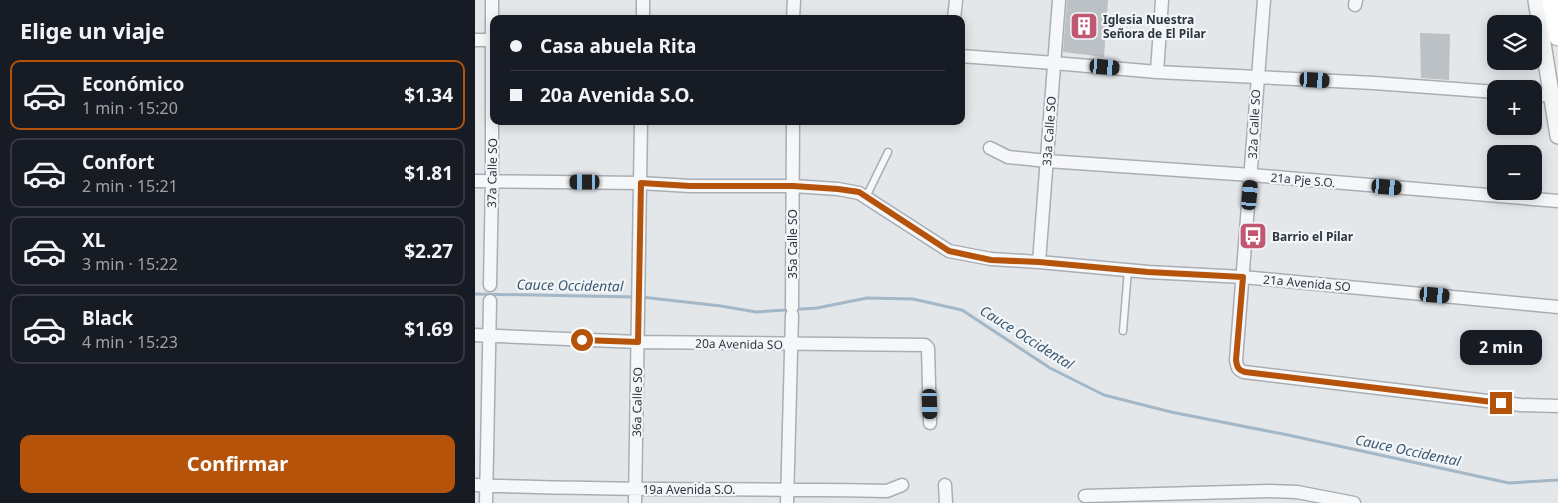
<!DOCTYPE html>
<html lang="es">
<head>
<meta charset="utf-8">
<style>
	:root { --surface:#171b24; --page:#242831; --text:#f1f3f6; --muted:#9ea1a6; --line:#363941; --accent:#b45309 }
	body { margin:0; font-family:"Noto Sans",sans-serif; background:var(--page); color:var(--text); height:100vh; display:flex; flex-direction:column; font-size:19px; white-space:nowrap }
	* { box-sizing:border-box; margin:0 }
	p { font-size:16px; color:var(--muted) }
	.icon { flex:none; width:28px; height:28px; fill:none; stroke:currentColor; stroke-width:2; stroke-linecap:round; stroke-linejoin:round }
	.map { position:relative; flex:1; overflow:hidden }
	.details { display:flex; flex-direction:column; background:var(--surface); width:475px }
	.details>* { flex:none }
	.hud { position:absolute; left:15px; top:15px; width:475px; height:110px; border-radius:10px; box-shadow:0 2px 12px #0003; display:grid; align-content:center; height:110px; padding:0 20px; background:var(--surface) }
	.tools { position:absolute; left:1012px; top:15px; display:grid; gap:10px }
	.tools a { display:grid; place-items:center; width:55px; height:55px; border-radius:10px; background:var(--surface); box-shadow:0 2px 12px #0003; font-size:25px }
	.end { position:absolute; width:22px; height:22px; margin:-11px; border:6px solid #b45309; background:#fff; box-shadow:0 0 0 2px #fff }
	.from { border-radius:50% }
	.bubble { position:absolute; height:35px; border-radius:10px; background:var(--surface); box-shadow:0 2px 12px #0003; font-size:16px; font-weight:700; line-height:35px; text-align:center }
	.car { position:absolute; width:15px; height:30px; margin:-15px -8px; border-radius:6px; box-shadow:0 0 4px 1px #0007; background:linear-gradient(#222 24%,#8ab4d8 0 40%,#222 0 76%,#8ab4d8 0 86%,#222 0) }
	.hud b { display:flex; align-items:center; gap:18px; height:48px; font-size:19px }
	.hud b+b { border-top:1px solid var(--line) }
	.hud i { width:12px; height:12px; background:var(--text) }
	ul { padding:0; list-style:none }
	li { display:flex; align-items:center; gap:15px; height:70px; margin:0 10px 8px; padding:0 10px; border:2px solid var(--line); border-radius:10px }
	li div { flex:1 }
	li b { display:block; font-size:19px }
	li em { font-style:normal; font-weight:700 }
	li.current { border-color:var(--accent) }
	li>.icon { width:45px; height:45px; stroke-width:1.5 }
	h2 { padding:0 20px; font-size:22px; line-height:60px }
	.cta { display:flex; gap:10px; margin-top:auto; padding:10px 20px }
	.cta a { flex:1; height:58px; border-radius:10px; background:var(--accent); color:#fff; font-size:20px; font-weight:700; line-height:58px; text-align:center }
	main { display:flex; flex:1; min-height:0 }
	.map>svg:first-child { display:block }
</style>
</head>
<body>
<main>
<section class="details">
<h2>Elige un viaje</h2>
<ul>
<li class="current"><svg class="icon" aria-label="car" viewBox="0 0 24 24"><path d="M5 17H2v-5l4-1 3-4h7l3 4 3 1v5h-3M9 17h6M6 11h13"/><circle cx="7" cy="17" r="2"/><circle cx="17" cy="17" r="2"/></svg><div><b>Económico</b><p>1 min · 15:20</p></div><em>$1.34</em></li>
<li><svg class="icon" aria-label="car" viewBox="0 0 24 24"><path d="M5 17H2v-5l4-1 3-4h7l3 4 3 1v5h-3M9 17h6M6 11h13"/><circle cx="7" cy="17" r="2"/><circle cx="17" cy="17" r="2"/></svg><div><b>Confort</b><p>2 min · 15:21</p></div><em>$1.81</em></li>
<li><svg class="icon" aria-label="car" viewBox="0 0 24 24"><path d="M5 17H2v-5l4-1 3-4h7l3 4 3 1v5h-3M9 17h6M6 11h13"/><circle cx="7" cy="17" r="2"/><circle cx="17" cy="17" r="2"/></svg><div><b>XL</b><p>3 min · 15:22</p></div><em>$2.27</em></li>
<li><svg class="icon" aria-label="car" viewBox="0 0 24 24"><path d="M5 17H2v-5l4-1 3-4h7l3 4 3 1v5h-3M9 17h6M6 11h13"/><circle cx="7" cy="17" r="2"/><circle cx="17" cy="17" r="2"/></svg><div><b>Black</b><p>4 min · 15:23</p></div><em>$1.69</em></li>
</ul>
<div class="cta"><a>Confirmar</a></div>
</section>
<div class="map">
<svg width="1083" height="503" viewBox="0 0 1083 503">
	<rect width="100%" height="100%" fill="#e4e7ea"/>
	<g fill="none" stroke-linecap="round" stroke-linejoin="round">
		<path stroke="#a3b7c6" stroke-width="3" d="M0 294 159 297
			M166 297 246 306 281 312 342 308 392 298 438 299 487 310 575 368 629 395 696 412 813 435 1034 483 1083 480"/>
	</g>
	<path fill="#bcc1c6" d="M592 0H633L629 57 588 52Z
		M945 33 975 34 974 80 946 78Z"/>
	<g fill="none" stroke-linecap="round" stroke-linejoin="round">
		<defs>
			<path id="service" d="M391 197 413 152
				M648 331 653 270"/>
			<path id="minor" d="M789 0 761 360C762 367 763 370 769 372L1046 405 1083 406
				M880 5 881 0
				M168 19V0
				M318 19 319 0
				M479 19 481 0
				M0 40H19
				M486 56 579 63 682 72 899 83 1021 92
				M682 72 687 0
				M1059 94 1077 96
				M515 148 533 157 572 161 776 175 1083 201
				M0 181 165 183 215 186H318L363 189 384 193 474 251 516 259 564 262 673 272 768 277 1083 307
				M564 262 584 0
				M15 285 17 181V0
				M317 307 318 121
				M0 335 163 342 450 345 453 348 455 423
				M0 485C137 491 275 488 412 491L427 485
				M470 485 471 503
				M610 496 794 491 822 492 879 503
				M11 503 15 301
				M160 503 166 121
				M312 503 317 315"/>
			<path id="tertiary" d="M1061 0 1083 136"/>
			<path id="primary" d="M1077 0 1083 36"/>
		</defs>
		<use href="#service" stroke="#a9aeb4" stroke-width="9"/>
		<use href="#minor" stroke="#a9aeb4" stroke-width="15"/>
		<use href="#tertiary" stroke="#a9aeb4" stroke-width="18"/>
		<use href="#primary" stroke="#a4acb4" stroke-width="21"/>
		<use href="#service" stroke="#f6f7f9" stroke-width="6"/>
		<use href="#minor" stroke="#f6f7f9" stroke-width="12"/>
		<use href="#tertiary" stroke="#f6f7f9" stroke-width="15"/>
		<use href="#primary" stroke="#fff" stroke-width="19"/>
	</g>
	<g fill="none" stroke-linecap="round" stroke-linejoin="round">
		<path stroke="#b45309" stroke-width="6" d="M107 340 163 342 166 183 215 186H318L363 189 384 192 474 251 516 260 564 262 673 272 768 277 761 360C762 367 763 370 770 372L1026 403"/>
	</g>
	<defs>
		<symbol id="building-square" viewBox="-11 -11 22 22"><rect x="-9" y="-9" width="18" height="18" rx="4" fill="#c05872" stroke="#f3f6f8"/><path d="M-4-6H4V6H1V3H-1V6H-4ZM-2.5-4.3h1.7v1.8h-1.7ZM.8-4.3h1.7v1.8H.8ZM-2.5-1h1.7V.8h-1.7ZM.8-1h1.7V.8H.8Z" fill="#fff"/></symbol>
		<symbol id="bus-square" viewBox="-11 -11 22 22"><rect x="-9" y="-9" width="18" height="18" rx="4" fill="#c05872" stroke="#f3f6f8"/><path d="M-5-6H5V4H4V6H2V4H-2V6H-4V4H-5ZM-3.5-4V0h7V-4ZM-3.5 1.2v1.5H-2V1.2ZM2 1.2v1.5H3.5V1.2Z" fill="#fff"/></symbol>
	</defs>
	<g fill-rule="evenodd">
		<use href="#building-square" x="593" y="10" width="32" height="32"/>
		<use href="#bus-square" x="762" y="220" width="32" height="32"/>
	</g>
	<g text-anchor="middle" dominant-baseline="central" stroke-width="4.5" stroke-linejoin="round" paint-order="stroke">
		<g font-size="12" font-weight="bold" fill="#2d3641" stroke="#f3f6f8" text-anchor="start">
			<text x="628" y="19">Iglesia Nuestra<tspan x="628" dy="14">Señora de El Pilar</tspan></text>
			<text x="797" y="236">Barrio el Pilar</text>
		</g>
		<g font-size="12" fill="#2d3641" stroke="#f3f6f8">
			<text transform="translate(779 124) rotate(-87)">32a Calle SO</text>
			<text transform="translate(574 131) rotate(-86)">33a Calle SO</text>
			<text transform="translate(17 173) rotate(-89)">37a Calle SO</text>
			<text transform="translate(828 180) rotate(5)">21a Pje S.O.</text>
			<text transform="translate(317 244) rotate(-90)">35a Calle SO</text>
			<text transform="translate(832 283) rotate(5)">21a Avenida SO</text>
			<text transform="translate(264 344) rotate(1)">20a Avenida SO</text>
			<text transform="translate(162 402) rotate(-89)">36a Calle SO</text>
			<text x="214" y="489">19a Avenida S.O.</text>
		</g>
		<g font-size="14" font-style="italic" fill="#3c5870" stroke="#f3f6f8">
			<text transform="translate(95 285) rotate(1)">Cauce Occidental</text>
			<text transform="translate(552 337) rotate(32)">Cauce Occidental</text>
			<text transform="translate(933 450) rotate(12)">Cauce Occidental</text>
		</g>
	</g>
</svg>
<div class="tools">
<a><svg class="icon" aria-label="layers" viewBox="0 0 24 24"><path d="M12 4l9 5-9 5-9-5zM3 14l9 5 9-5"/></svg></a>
<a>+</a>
<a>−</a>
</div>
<i class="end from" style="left:107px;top:340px"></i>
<i class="end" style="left:1026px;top:403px"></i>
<div class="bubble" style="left:985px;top:330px;width:82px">2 min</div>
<i class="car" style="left:630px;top:67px;rotate:95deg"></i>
<i class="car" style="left:840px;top:80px;rotate:93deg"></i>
<i class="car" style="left:110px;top:182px;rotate:270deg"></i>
<i class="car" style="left:912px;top:187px;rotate:95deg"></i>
<i class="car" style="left:775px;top:195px;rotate:5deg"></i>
<i class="car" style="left:960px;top:295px;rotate:95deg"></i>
<i class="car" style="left:455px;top:404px;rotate:178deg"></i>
<div class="hud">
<b><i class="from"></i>Casa abuela Rita</b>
<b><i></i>20a Avenida S.O.</b>
</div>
</div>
</main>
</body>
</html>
